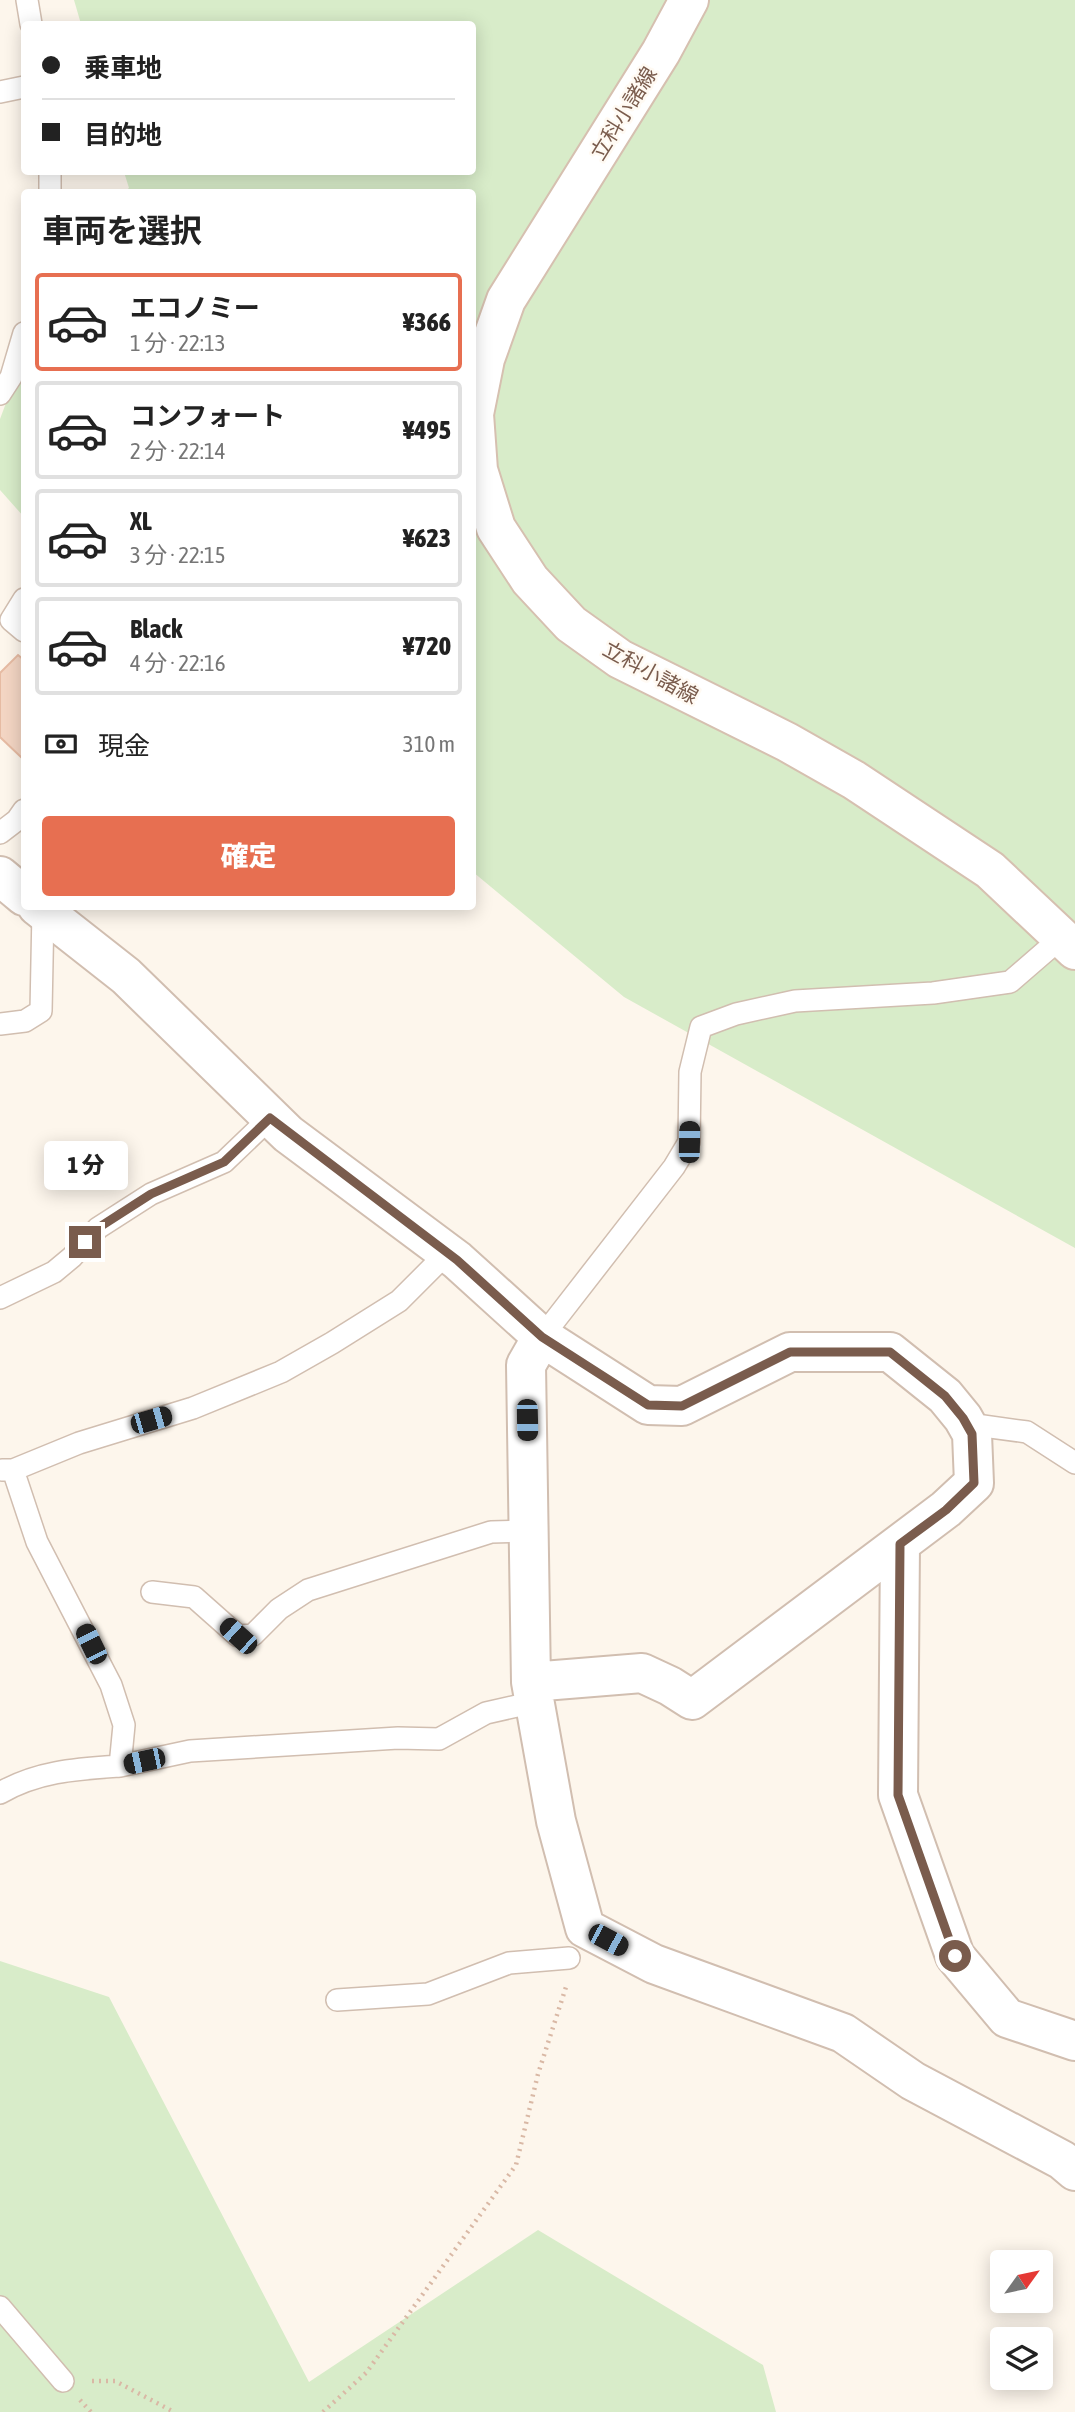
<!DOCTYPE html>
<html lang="ja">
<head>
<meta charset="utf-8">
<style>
	:root { --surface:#fff; --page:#f6f6f6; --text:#222; --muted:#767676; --line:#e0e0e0; --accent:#e76f51 }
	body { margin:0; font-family:"Asap Condensed","Noto Sans JP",sans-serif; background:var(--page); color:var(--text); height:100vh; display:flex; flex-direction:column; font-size:26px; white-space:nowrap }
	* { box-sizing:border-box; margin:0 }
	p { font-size:23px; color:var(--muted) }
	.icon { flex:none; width:38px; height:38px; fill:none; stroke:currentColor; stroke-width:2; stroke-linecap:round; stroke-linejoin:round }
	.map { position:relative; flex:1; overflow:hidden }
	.panel { position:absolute; left:21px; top:189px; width:455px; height:721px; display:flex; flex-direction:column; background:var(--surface); border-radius:7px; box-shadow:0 4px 18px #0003 }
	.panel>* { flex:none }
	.hud { position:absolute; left:21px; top:21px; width:455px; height:154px; border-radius:7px; box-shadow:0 4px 18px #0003; display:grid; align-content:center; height:154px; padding:0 21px; background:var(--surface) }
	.needle { width:46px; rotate:57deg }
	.controls { position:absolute; left:990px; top:2250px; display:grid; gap:14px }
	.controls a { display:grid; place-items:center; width:63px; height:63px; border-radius:7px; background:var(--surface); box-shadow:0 4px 18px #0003; font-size:35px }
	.end { position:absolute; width:32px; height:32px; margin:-16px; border:9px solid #7a5c4d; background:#fff; box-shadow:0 0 0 4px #fff }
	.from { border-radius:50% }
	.bubble { position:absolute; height:49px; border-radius:7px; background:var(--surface); box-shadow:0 4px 18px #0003; font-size:23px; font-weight:800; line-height:49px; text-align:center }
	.car { position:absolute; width:21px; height:42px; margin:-21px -10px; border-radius:9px; box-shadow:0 0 5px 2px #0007; background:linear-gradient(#222 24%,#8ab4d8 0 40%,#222 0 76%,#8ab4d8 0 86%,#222 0) }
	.hud b { display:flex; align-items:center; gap:24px; height:66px; font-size:26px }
	.hud b+b { border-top:2px solid var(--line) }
	.hud i { width:18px; height:18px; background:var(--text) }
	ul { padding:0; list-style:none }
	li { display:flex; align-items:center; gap:21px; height:98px; margin:0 14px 10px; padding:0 7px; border:4px solid var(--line); border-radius:7px }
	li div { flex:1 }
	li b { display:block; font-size:26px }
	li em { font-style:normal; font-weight:800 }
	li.active { border-color:var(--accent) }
	li>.icon { width:63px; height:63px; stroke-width:1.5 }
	h2 { padding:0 21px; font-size:32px; line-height:84px }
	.pay { display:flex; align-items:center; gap:18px; height:77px; padding:0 21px; font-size:26px }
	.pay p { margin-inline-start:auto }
	.action { display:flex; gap:14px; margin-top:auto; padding:14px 21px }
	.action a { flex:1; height:80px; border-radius:7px; background:var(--accent); color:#fff; font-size:28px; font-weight:800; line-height:80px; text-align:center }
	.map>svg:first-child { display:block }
</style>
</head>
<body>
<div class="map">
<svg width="1075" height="2412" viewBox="0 0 1075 2412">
	<rect width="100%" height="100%" fill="#fdf6ec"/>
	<path fill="#d8ecc9" d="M74 0H1075V1248L624 997 473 872 472 192H124L129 188 124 172H472V24H81Z
		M24 355V517L0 490V419Z
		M0 1961 109 1997 309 2382 538 2230 763 2365 776 2412H0Z"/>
	<path fill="#f3d5c3" stroke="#e6bba3" stroke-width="2" d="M18 655 24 660V760L0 737V673Z"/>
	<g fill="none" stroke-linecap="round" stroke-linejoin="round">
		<defs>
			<path id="lane" d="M27 0 31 24
				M0 92 24 87
				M50 192V172
				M0 394 11 377 24 333
				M24 599 11 620 24 631
				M0 833 17 820 24 810
				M0 1024 25 1021 41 1011 43 911
				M0 1298 54 1272 72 1257 98 1228 151 1194 224 1162 270 1118
				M542 1337 674 1167 689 1142 690 1072 701 1027 736 1014 795 1001 933 993 1010 982 1062 937
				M972 1434 983 1426 1027 1432 1075 1463
				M2 1470H13L79 1443 193 1408 281 1372 332 1343 399 1301 447 1253
				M13 1470 37 1542 111 1685 124 1725 120 1766 190 1751 398 1738 439 1739 486 1713 535 1702
				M152 1592 194 1597 238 1636 253 1635 279 1609 308 1590 491 1532 529 1531
				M0 1793C38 1771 77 1769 120 1766
				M337 2000 428 1994 509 1963 569 1958
				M0 2307 63 2381"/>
			<path id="street" d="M0 876 24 896
				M37 906 126 976 288 1134 457 1260 542 1337 526 1365 531 1682 556 1821 585 1928 654 1964 843 2033 913 2081 1062 2160 1075 2171
				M900 1544 898 1795 955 1956 1007 2018 1075 2041
				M531 1682 642 1673 670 1686 692 1700 946 1509 974 1483 972 1434 963 1418 945 1396 890 1352H790L682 1406 648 1405 542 1337"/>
			<path id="secondary" d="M689 0 661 52 506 300 485 359 474 414 478 470 496 528 530 580 571 624 620 659 787 742 854 780 990 870 1075 950"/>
		</defs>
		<use href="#lane" stroke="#d1beb0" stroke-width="24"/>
		<use href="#street" stroke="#d1beb0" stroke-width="42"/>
		<use href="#secondary" stroke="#d6c0b0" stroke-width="42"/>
		<path stroke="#d9b8a5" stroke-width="4.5" stroke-dasharray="2 5" stroke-linecap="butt" d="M92 2381H115L174 2412
			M80 2400 91 2412
			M323 2412 366 2373 516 2165 538 2074 566 1987"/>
		<use href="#lane" stroke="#fff" stroke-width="21"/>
		<use href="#street" stroke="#fff" stroke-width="38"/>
		<use href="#secondary" stroke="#fff" stroke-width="38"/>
	</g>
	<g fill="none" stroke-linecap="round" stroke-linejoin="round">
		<path stroke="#7a5c4d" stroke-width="9" d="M85 1242 98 1228 151 1194 224 1162 270 1118 457 1260 542 1337 648 1405 682 1406 790 1352H890L945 1396 963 1418 972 1434 974 1483 946 1510 900 1544 898 1795 955 1956"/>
	</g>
	<g text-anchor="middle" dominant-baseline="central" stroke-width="5" stroke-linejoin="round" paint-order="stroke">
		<g font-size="21" fill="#7a5c4d" stroke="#fffaf3">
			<text transform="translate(623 113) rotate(-58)">立科小諸線</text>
			<text transform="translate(651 672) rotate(29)">立科小諸線</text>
		</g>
	</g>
</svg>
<div class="controls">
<a><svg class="needle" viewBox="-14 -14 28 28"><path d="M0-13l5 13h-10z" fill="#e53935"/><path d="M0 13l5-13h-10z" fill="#767676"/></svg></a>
<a><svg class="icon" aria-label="layers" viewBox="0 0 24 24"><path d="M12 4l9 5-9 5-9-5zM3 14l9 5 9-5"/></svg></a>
</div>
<i class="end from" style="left:955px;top:1956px"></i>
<i class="end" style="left:85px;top:1242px"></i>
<div class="bubble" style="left:44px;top:1141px;width:84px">1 分</div>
<i class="car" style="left:689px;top:1142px;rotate:1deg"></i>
<i class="car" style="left:151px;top:1420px;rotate:74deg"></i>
<i class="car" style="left:527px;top:1420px;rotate:179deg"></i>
<i class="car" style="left:238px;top:1636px;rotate:312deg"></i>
<i class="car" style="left:91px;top:1644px;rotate:334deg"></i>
<i class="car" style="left:144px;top:1761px;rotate:258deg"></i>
<i class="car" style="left:608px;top:1940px;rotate:118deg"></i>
<div class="hud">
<b><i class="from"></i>乗車地</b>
<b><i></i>目的地</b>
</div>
<section class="panel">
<h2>車両を選択</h2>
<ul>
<li class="active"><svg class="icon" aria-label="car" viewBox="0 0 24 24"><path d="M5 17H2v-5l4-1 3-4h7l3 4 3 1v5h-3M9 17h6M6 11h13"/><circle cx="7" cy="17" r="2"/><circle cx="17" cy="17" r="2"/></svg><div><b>エコノミー</b><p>1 分 · 22:13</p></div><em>¥366</em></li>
<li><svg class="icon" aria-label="car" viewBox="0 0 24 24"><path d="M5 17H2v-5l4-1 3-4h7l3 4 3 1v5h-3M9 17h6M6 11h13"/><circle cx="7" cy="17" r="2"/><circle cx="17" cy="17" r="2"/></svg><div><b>コンフォート</b><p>2 分 · 22:14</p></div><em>¥495</em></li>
<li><svg class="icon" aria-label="car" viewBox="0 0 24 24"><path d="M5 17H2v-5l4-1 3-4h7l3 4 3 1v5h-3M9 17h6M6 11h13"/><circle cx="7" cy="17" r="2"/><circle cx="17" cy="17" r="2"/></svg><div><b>XL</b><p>3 分 · 22:15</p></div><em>¥623</em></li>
<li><svg class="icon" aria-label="car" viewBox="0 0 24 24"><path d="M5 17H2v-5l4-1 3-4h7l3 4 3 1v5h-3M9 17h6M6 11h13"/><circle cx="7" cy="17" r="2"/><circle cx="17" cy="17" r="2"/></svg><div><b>Black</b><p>4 分 · 22:16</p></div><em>¥720</em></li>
</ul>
<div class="pay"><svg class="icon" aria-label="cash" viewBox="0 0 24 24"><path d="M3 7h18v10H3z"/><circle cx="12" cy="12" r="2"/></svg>現金<p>310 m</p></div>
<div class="action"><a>確定</a></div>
</section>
</div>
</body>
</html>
